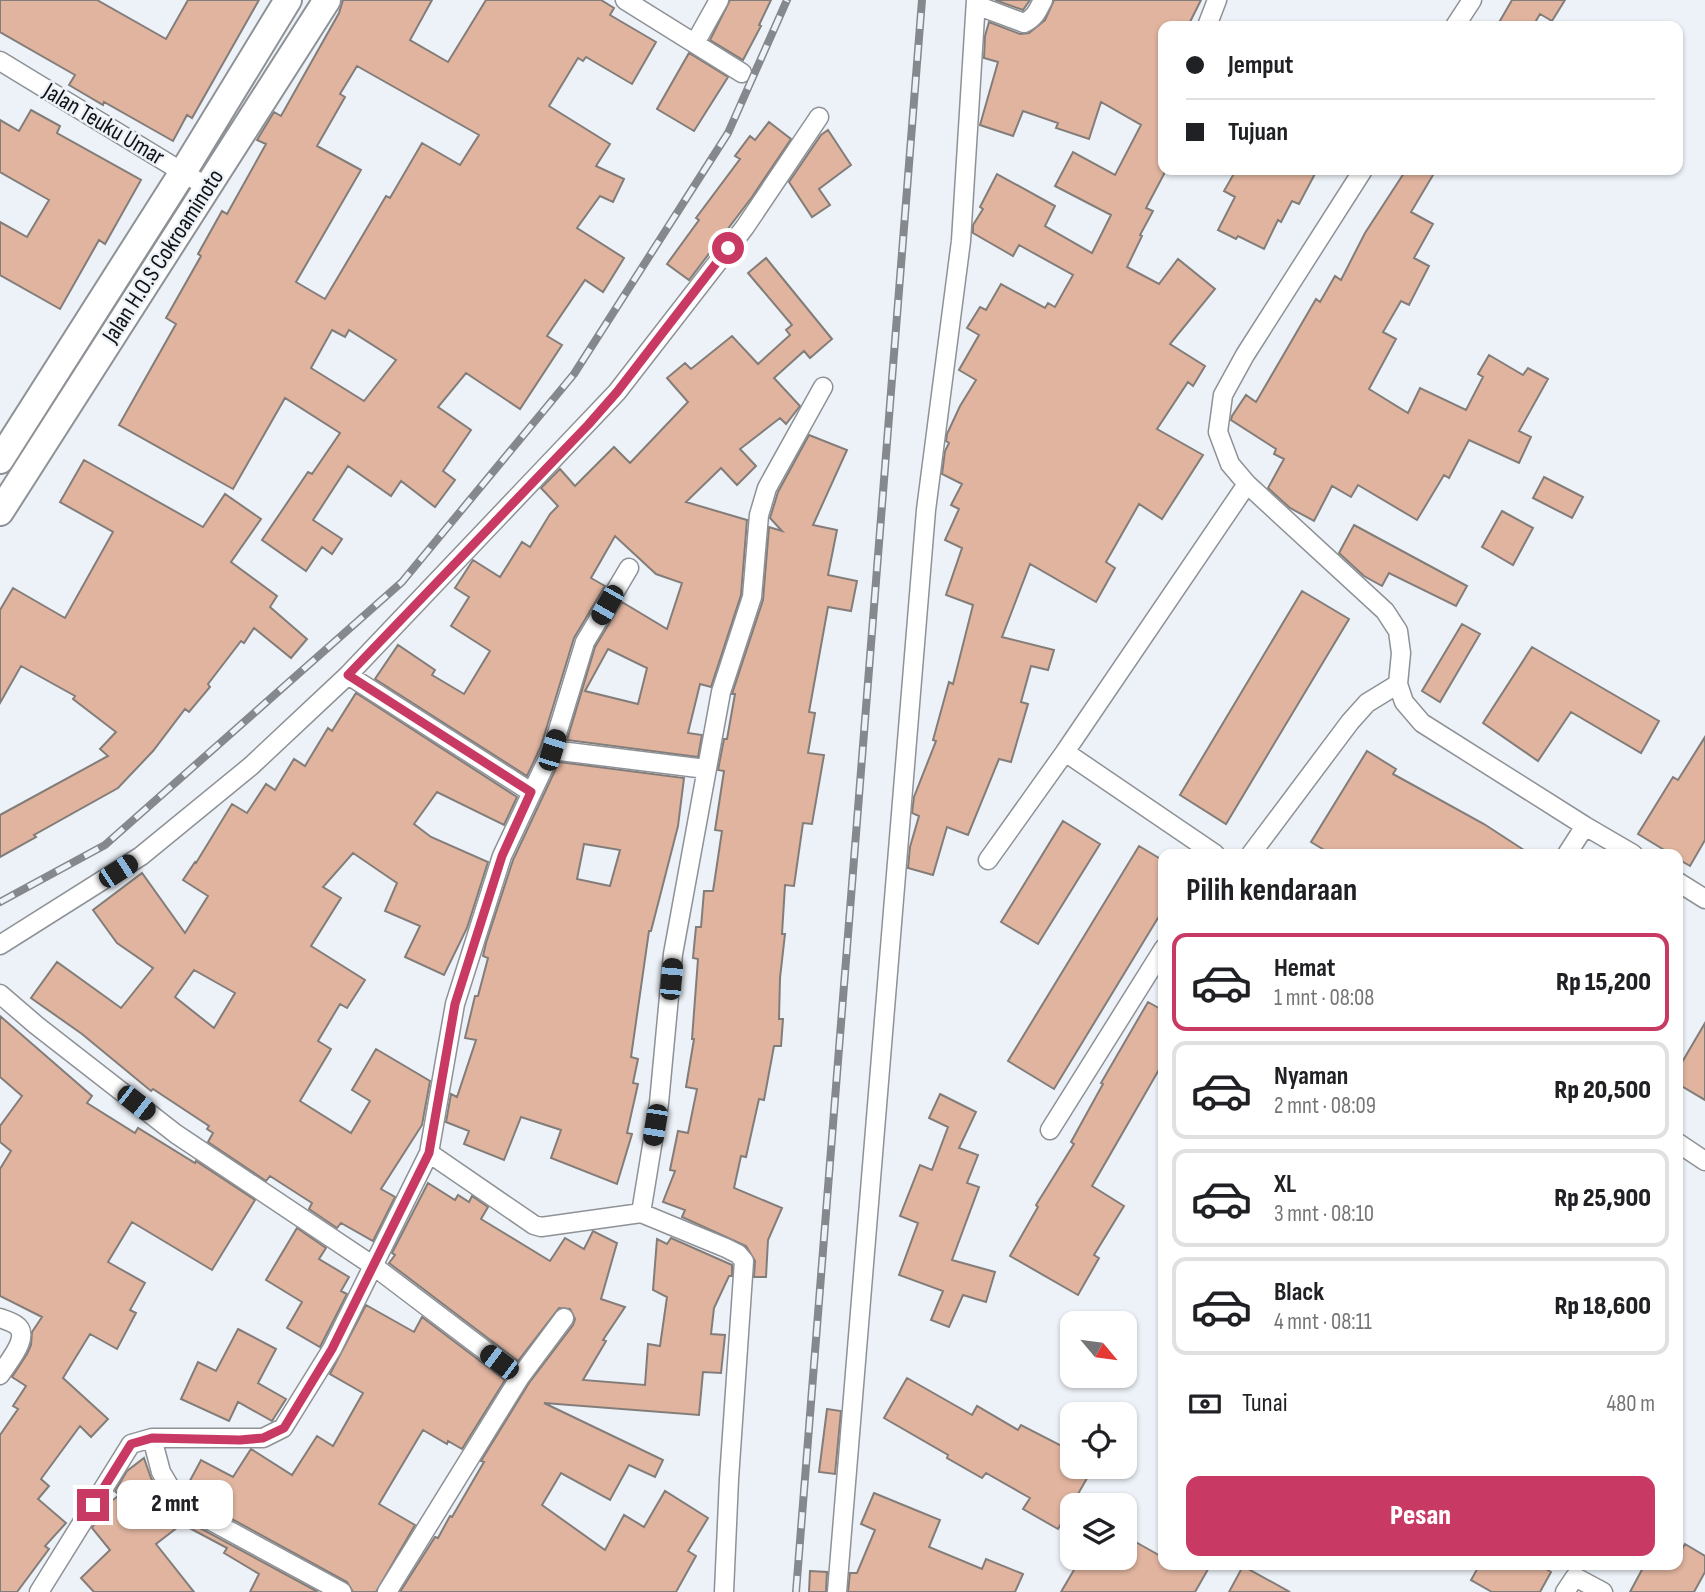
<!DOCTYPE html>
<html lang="id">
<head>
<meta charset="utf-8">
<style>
	:root { --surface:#fff; --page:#f6f6f6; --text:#202124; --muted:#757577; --line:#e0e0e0; --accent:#c83a64 }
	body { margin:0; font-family:"Sofia Sans Condensed",sans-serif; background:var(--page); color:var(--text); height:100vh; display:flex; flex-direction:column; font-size:26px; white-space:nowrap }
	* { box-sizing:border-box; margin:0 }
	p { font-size:23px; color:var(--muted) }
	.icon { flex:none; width:38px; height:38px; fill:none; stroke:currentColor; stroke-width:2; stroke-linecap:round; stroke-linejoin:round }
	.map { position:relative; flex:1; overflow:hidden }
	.details { position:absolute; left:1158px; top:849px; width:525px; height:721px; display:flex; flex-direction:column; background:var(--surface); border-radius:14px; box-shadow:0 2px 5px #0004 }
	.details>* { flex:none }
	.banner { position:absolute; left:1158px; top:21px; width:525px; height:154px; border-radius:14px; box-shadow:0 2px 5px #0004; display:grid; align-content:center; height:154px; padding:0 28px; background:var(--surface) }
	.needle { width:46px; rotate:119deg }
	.tools { position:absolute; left:1060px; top:1311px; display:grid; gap:14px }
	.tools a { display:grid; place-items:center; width:77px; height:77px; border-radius:14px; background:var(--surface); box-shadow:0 2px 5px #0004; font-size:35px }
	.end { position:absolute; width:32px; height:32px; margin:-16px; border:9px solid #c83a64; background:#fff; box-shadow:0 0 0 4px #fff }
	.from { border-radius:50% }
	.bubble { position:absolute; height:49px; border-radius:14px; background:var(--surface); box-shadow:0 2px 5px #0004; font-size:23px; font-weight:800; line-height:49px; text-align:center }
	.car { position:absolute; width:21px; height:42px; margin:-21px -10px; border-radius:9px; box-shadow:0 0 5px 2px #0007; background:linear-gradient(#222 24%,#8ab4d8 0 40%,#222 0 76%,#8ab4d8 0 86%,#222 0) }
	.banner b { display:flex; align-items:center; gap:24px; height:66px; font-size:26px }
	.banner b+b { border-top:2px solid var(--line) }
	.banner i { width:18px; height:18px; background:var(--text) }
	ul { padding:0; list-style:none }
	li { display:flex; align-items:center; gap:21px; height:98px; margin:0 14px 10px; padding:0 14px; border:4px solid var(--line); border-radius:14px }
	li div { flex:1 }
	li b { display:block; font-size:26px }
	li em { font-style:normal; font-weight:800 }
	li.selected { border-color:var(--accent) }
	li>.icon { width:63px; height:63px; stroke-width:1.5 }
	h2 { padding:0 28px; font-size:32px; line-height:84px }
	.pay { display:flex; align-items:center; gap:18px; height:77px; padding:0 28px; font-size:26px }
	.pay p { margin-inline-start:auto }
	.action { display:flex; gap:14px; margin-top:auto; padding:14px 28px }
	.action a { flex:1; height:80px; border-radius:14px; background:var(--accent); color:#fff; font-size:28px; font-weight:800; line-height:80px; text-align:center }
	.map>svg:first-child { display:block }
</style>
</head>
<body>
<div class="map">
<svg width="1705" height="1592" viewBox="0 0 1705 1592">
	<rect width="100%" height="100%" fill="#edf2f8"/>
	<path fill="#e0b49f" stroke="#837d7a" stroke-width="2" fill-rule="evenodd" d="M0 0H97L166 39 188 0H259L192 118 187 115 173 141 104 102 103 105 69 85 75 75 0 32Z
		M343 0H432L410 40 448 62 486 0H601L614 8 610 15 656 42 632 84 586 57 583 61 578 58 549 106 610 144 596 166 624 179 613 202 600 196 577 228 624 258 603 292 585 280 547 336 562 345 520 409 466 373 438 407 471 430 443 471 455 480 435 507 401 481 391 496 348 466 313 520 342 539 332 554 322 547 306 571 262 540 308 472 312 474 340 433 285 398 233 489 119 425 176 324 166 318 201 256 198 254 222 211 227 214 266 144 257 140 274 112 281 116 339 13ZM357 66 479 135 460 165 422 143 390 198 386 196 325 299 296 282 361 170 317 146 345 97 340 94ZM332 330 345 337 349 330 396 360 364 401 311 368Z
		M730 0H771L759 25 761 26 743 60 710 40Z
		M995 0H1030L1023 10Z
		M1054 0H1201L1188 26H1164V174L1146 208 1153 211 1140 235 1142 236 1127 267 1159 284 1178 259 1215 289 1170 344 1205 366 1193 386 1188 382 1157 429 1203 455 1162 519 1139 504 1106 562 1115 568 1096 602 1030 564 1002 637 1054 650 1048 670 1031 666 1021 702 1028 704 1011 762 999 759 968 835 947 827 933 875 908 868 910 847 919 816 912 813 914 797 936 741 933 740 949 682 953 684 973 605 946 595 962 548 945 540 959 509 951 505 962 484 942 474 945 451 949 443 946 441 947 434 960 406 976 380 959 370 979 335 967 328 980 307 986 310 1001 284 1045 308 1048 303 1055 307 1073 275 1019 245 1013 256 973 233V225L983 209 980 207 997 174 1055 206 1045 226 1092 253 1111 215 1055 186 1073 152 1115 175 1141 125 1101 102 1089 139 1056 128 1058 123 1023 111 1013 136 980 125 998 62 984 58 985 36 989 22 1020 34 1029 33 1045 20Z
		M1512 0H1565L1552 21 1540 14 1533 26H1497Z
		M689 53 728 77 694 131 657 109Z
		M31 110 60 126 57 133 141 180 105 244 99 240 60 309 0 275V222L27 237 49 200 0 172V120L19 131Z
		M769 122 791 139 752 197 689 280 667 264 699 220 696 218 740 159 735 156 750 136 755 140Z
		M828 130 851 165 819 189 830 205 812 217 789 182 821 135Z
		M1236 170H1317L1299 204 1292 201 1281 222 1278 220 1264 249 1238 236 1236 239 1218 230 1235 197 1224 191Z
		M1406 170H1436L1411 212 1433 224 1414 258 1429 266 1409 305 1401 301 1383 332 1396 339 1369 389 1408 413 1420 388 1466 410 1483 377 1478 374 1489 355 1523 375 1528 368 1548 379 1519 431 1531 437 1519 463 1469 440 1449 478 1444 475 1417 520 1358 485 1351 497 1332 486 1314 521 1290 508 1268 488 1284 459 1274 454 1276 449 1231 420 1232 416 1246 395 1256 402 1316 299 1320 302 1335 276 1341 280 1365 233Z
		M766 258 832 339 810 358 804 351 774 378 800 406 786 424 780 418 740 449 756 466 737 485 721 468 686 502 747 520 741 595 711 687 700 684 688 733 702 735 698 757 567 740 595 647 622 602 667 629 682 583 656 574 615 536 591 578 605 586 574 638 541 746 527 776 375 679 398 645 435 670 432 675 464 694 490 651 451 626 469 597 455 588 473 560 500 577 522 542 530 547 550 514 558 506 541 488 560 469 575 486 614 447 630 463 688 402 667 378 685 363 691 369 732 336 758 364 790 335 786 330 792 325 748 273ZM608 649 647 668 638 704 585 691Z
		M809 435 847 450 813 525 837 530 828 575 857 581 851 611 828 607 809 712 815 713 808 753 824 755 812 824 803 823 794 886 785 885 782 934H785L780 978 779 1019H783L781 1046H774L764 1100 759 1099 746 1157 741 1156 734 1188 782 1208 768 1240 766 1277H754L755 1261 746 1246 682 1217 685 1210 663 1202 675 1171 670 1170 678 1131 688 1133 697 1089 686 1087 694 1039H692L698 959 693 958 696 927H701L704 891H713L722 831 715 830 724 771 718 770 724 739H727L735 694H732L763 600 769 527 782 531 770 518 778 492Z
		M84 460 203 527 225 494 261 519 231 562 277 596 270 607 307 639 291 658 254 628 244 643 241 641 208 684 210 687 189 712 185 709 153 751 118 788 34 835 36 837 0 857V815L108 756 100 749 116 732 73 699 75 696 21 666 0 703V610L13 588 65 618 113 532 60 502Z
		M1544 477 1583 497 1572 518 1533 498Z
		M1502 511 1533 528 1513 565 1482 547Z
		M1354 525 1467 586 1456 606 1389 573 1382 586 1364 576 1339 553Z
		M1302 591 1349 619 1226 824 1180 795Z
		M1462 624 1480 634 1440 702 1422 691Z
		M1532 647 1659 721 1641 753 1571 712 1538 761 1483 723Z
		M356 693 517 797 504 825 437 792 414 824 431 837 488 862 467 928 444 975 405 957 420 926 385 911 397 883 353 853 323 887 341 898 311 946 365 980 347 1008 340 1004 318 1041 331 1049 300 1101 351 1133 370 1101 352 1090 376 1049 430 1081 422 1125 381 1189 395 1197 373 1241 341 1223 337 1228 309 1209 312 1203 270 1176 266 1181 208 1142 213 1133 207 1129 209 1126 153 1089 151 1091 82 1034 31 998 57 962 121 1008 153 968 117 943 93 910 142 873 185 933 208 896 183 880 195 862 196 863 232 804 247 813 266 784 275 790 294 759 305 766 328 728 332 731ZM194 970 235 993 214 1028 175 997Z
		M1705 737V840L1690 866 1678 859V854H1671L1638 834 1673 777 1678 780Z
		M1367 751 1396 769 1393 774 1484 824 1530 854H1331L1311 842Z
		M559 762 684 778 678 826 651 931H649L631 1057 638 1059 633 1083 638 1084 627 1133 632 1134 617 1184 551 1158 561 1130 521 1117 504 1160 464 1144 469 1131 446 1122 451 1094 457 1097 476 1040 465 1038 475 996H478L488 958 483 956 486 943 513 860ZM584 844 620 850 610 886 577 879Z
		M1063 821 1100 844 1038 944 1001 922Z
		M1139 846 1164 861V908L1054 1089 1008 1061Z
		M1148 1002 1164 1011V1061L1092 1186 1124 1206 1094 1255 1099 1258 1078 1295 1010 1256 1038 1207 1036 1205 1074 1144 1071 1142 1103 1084 1101 1083Z
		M0 1016 92 1096 87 1103 135 1133 138 1128 195 1163 196 1161 255 1200 212 1270 132 1222 108 1262 145 1283 130 1310 136 1313 117 1349 90 1334 63 1378 108 1419 91 1437 80 1426 41 1479 49 1486 38 1499 66 1523 45 1546 49 1549 17 1592H0V1435L18 1409 13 1406 26 1386 12 1377 27 1354 31 1345 32 1332 42 1317 0 1296V1169L11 1151 0 1142V1126L22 1096 0 1077Z
		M1705 1023V1100L1678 1084V1069Z
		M940 1094 976 1112 959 1148 978 1155 967 1183 979 1187 952 1260 995 1272 986 1302 963 1295 949 1327 931 1320 943 1291 899 1275 918 1223 900 1216 920 1165 932 1170 948 1127 929 1118Z
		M428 1183 455 1200 458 1195 469 1202 472 1196 488 1207 481 1219 550 1261 565 1238 584 1249 593 1231 617 1243 601 1299 625 1307 603 1340 606 1341 583 1380 645 1385 648 1344 660 1346 667 1297 653 1290 657 1239 667 1244 671 1238 732 1265V1276H729L714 1308 711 1334 725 1335 721 1373 703 1372 699 1415 544 1403 663 1460 655 1477 629 1465 610 1500 561 1473 542 1505 605 1550 624 1515 644 1527 665 1491 708 1518 688 1551 696 1556 676 1592H400L435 1537 438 1538 450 1516 452 1517 484 1462 481 1461 529 1383 573 1325 575 1319 570 1309 559 1308 518 1361 389 1263 395 1255 392 1253Z
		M297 1228 326 1248 319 1259 349 1277 341 1291 347 1294 320 1347 287 1328 302 1302 266 1280Z
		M366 1305 414 1332 422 1317 505 1380 462 1449 448 1441 447 1444 423 1430 379 1504 415 1525 376 1592H353L347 1582 188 1495 185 1490 201 1460 233 1477 251 1449 292 1475 317 1436 333 1446 363 1393 330 1374Z
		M238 1329 276 1349 258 1383 286 1399 272 1421 238 1402 229 1421 181 1399 198 1362 216 1371Z
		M907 1378 972 1415 977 1406 1018 1430 1021 1425 1060 1445 1073 1453V1466H1094L1058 1529 1023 1509 1030 1498 986 1473 982 1478 947 1458 948 1455 884 1418Z
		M827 1409 841 1411 835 1474 819 1472Z
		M144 1458 151 1478 174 1514 318 1592H250L259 1574 224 1553 227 1548 182 1524 156 1544 194 1592H94L81 1578 110 1550 92 1528 106 1506 119 1495 115 1491 127 1471Z
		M874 1493 940 1520 929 1547 982 1569 986 1559 1023 1574 1015 1592H848L850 1573H857L875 1530 861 1524Z
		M1125 1536 1164 1558V1564H1211L1195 1592H1061L1081 1558H1125Z
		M1685 1544 1705 1556V1572L1694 1592H1630L1645 1564H1678V1556Z
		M1480 1564H1538L1551 1572 1540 1592H1492L1471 1580Z
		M1243 1566 1290 1592H1229Z
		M810 1571 827 1572 826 1592H809Z"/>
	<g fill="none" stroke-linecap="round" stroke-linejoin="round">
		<defs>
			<path id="street" d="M625 0 742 73
				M976 5 1024 23C1035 18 1038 10 1043 0
				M1207 26 1217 0
				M1455 26 1472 0
				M695 43 719 0
				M0 61 207 187
				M1363 170 1245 355 1223 395 1218 432 1230 464 1247 484 1385 611 1398 631 1401 653 1398 684 1404 702 1422 723 1585 826 1633 854
				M348 675 531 792
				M552 750 706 769
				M1065 752 1215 854
				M1251 854 1350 722 1367 703 1398 684
				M1567 854 1585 826
				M988 860 1065 752 1247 484
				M1678 882 1705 899
				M0 945 141 856 251 766 348 675 617 392 745 227 819 117
				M0 994 36 1025 176 1134 375 1267 520 1377
				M1050 1130 1164 948
				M1678 1143 1705 1161
				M429 1153 534 1225 541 1227 641 1213 726 1248 738 1254 744 1261 729 1479 724 1592
				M641 1213 659 1103 673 954 721 692 752 597 759 515 767 488 823 387
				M0 1318C5 1320 12 1322 16 1325 32 1336 7 1363 0 1375
				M152 1438 161 1472 180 1504 342 1592
				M39 1592 131 1444 152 1438H263L283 1428 332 1349 429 1153 455 1004 502 856 552 750 585 642 629 568
				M387 1592 520 1377 564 1318
				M837 1592 926 510 961 241 976 0
				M1565 1592 1575 1577 1603 1592"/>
			<path id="secondary" d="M0 460 183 172 288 0
				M0 512 327 0"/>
		</defs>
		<use href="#street" stroke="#8e9297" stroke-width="21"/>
		<use href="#secondary" stroke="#8e9297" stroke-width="30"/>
		<use href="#street" stroke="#fff" stroke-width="18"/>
		<use href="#secondary" stroke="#fff" stroke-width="26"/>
		<defs>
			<path id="rail" d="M0 902 105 845 402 582 574 374 728 133 787 0
				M796 1592 922 0"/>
		</defs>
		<use href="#rail" stroke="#85888c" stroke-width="8"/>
		<use href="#rail" stroke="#edf2f8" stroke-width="5" stroke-dasharray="16" stroke-linecap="butt"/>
	</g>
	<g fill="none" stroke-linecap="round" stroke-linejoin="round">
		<path stroke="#c83a64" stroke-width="9" d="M93 1505 131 1444 152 1438 240 1440 263 1438 284 1428 332 1349 429 1153 455 1004 502 856 531 792 348 675 588 425 617 392 728 248"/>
	</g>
	<g text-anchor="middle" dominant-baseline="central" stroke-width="5" stroke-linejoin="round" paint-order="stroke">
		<g font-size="24" fill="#101213" stroke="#edf2f8">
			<text transform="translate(104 124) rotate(31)">Jalan Teuku Umar</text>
			<text transform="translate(163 256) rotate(-57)">Jalan H.O.S Cokroaminoto</text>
		</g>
	</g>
</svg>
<div class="tools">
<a><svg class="needle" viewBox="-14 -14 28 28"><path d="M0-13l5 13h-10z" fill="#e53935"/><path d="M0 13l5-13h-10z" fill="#757577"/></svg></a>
<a><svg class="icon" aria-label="locate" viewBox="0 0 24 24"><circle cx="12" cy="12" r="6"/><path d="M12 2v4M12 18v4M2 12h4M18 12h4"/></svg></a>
<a><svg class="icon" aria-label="layers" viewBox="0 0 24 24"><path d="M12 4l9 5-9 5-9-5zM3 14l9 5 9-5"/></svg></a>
</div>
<i class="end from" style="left:728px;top:248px"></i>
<i class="end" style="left:93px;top:1505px"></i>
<div class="bubble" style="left:117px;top:1480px;width:116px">2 mnt</div>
<i class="car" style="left:607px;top:605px;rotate:210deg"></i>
<i class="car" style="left:552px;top:750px;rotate:17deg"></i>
<i class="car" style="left:118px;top:871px;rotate:57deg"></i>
<i class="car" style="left:671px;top:979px;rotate:5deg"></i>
<i class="car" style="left:136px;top:1103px;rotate:128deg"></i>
<i class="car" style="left:655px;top:1125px;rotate:189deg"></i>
<i class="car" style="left:499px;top:1362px;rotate:307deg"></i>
<div class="banner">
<b><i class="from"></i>Jemput</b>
<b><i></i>Tujuan</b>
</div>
<section class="details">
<h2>Pilih kendaraan</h2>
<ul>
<li class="selected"><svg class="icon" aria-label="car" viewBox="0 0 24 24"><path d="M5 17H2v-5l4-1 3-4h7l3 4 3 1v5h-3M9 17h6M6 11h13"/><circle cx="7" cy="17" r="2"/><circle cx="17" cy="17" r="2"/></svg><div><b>Hemat</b><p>1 mnt · 08:08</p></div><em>Rp 15,200</em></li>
<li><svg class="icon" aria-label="car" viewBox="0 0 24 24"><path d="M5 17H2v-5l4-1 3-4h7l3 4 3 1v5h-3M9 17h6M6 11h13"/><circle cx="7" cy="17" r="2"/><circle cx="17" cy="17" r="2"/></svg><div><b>Nyaman</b><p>2 mnt · 08:09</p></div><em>Rp 20,500</em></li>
<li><svg class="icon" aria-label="car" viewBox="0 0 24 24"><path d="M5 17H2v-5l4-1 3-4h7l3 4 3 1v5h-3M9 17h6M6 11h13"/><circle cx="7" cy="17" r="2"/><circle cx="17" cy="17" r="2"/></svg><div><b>XL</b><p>3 mnt · 08:10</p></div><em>Rp 25,900</em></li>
<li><svg class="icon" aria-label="car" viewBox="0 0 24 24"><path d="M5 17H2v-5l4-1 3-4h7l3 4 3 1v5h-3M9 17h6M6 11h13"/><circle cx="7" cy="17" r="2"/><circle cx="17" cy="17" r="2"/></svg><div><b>Black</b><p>4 mnt · 08:11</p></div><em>Rp 18,600</em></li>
</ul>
<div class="pay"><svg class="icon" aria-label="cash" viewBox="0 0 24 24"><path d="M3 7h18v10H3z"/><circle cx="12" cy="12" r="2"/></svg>Tunai<p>480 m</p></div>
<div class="action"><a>Pesan</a></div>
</section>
</div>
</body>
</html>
